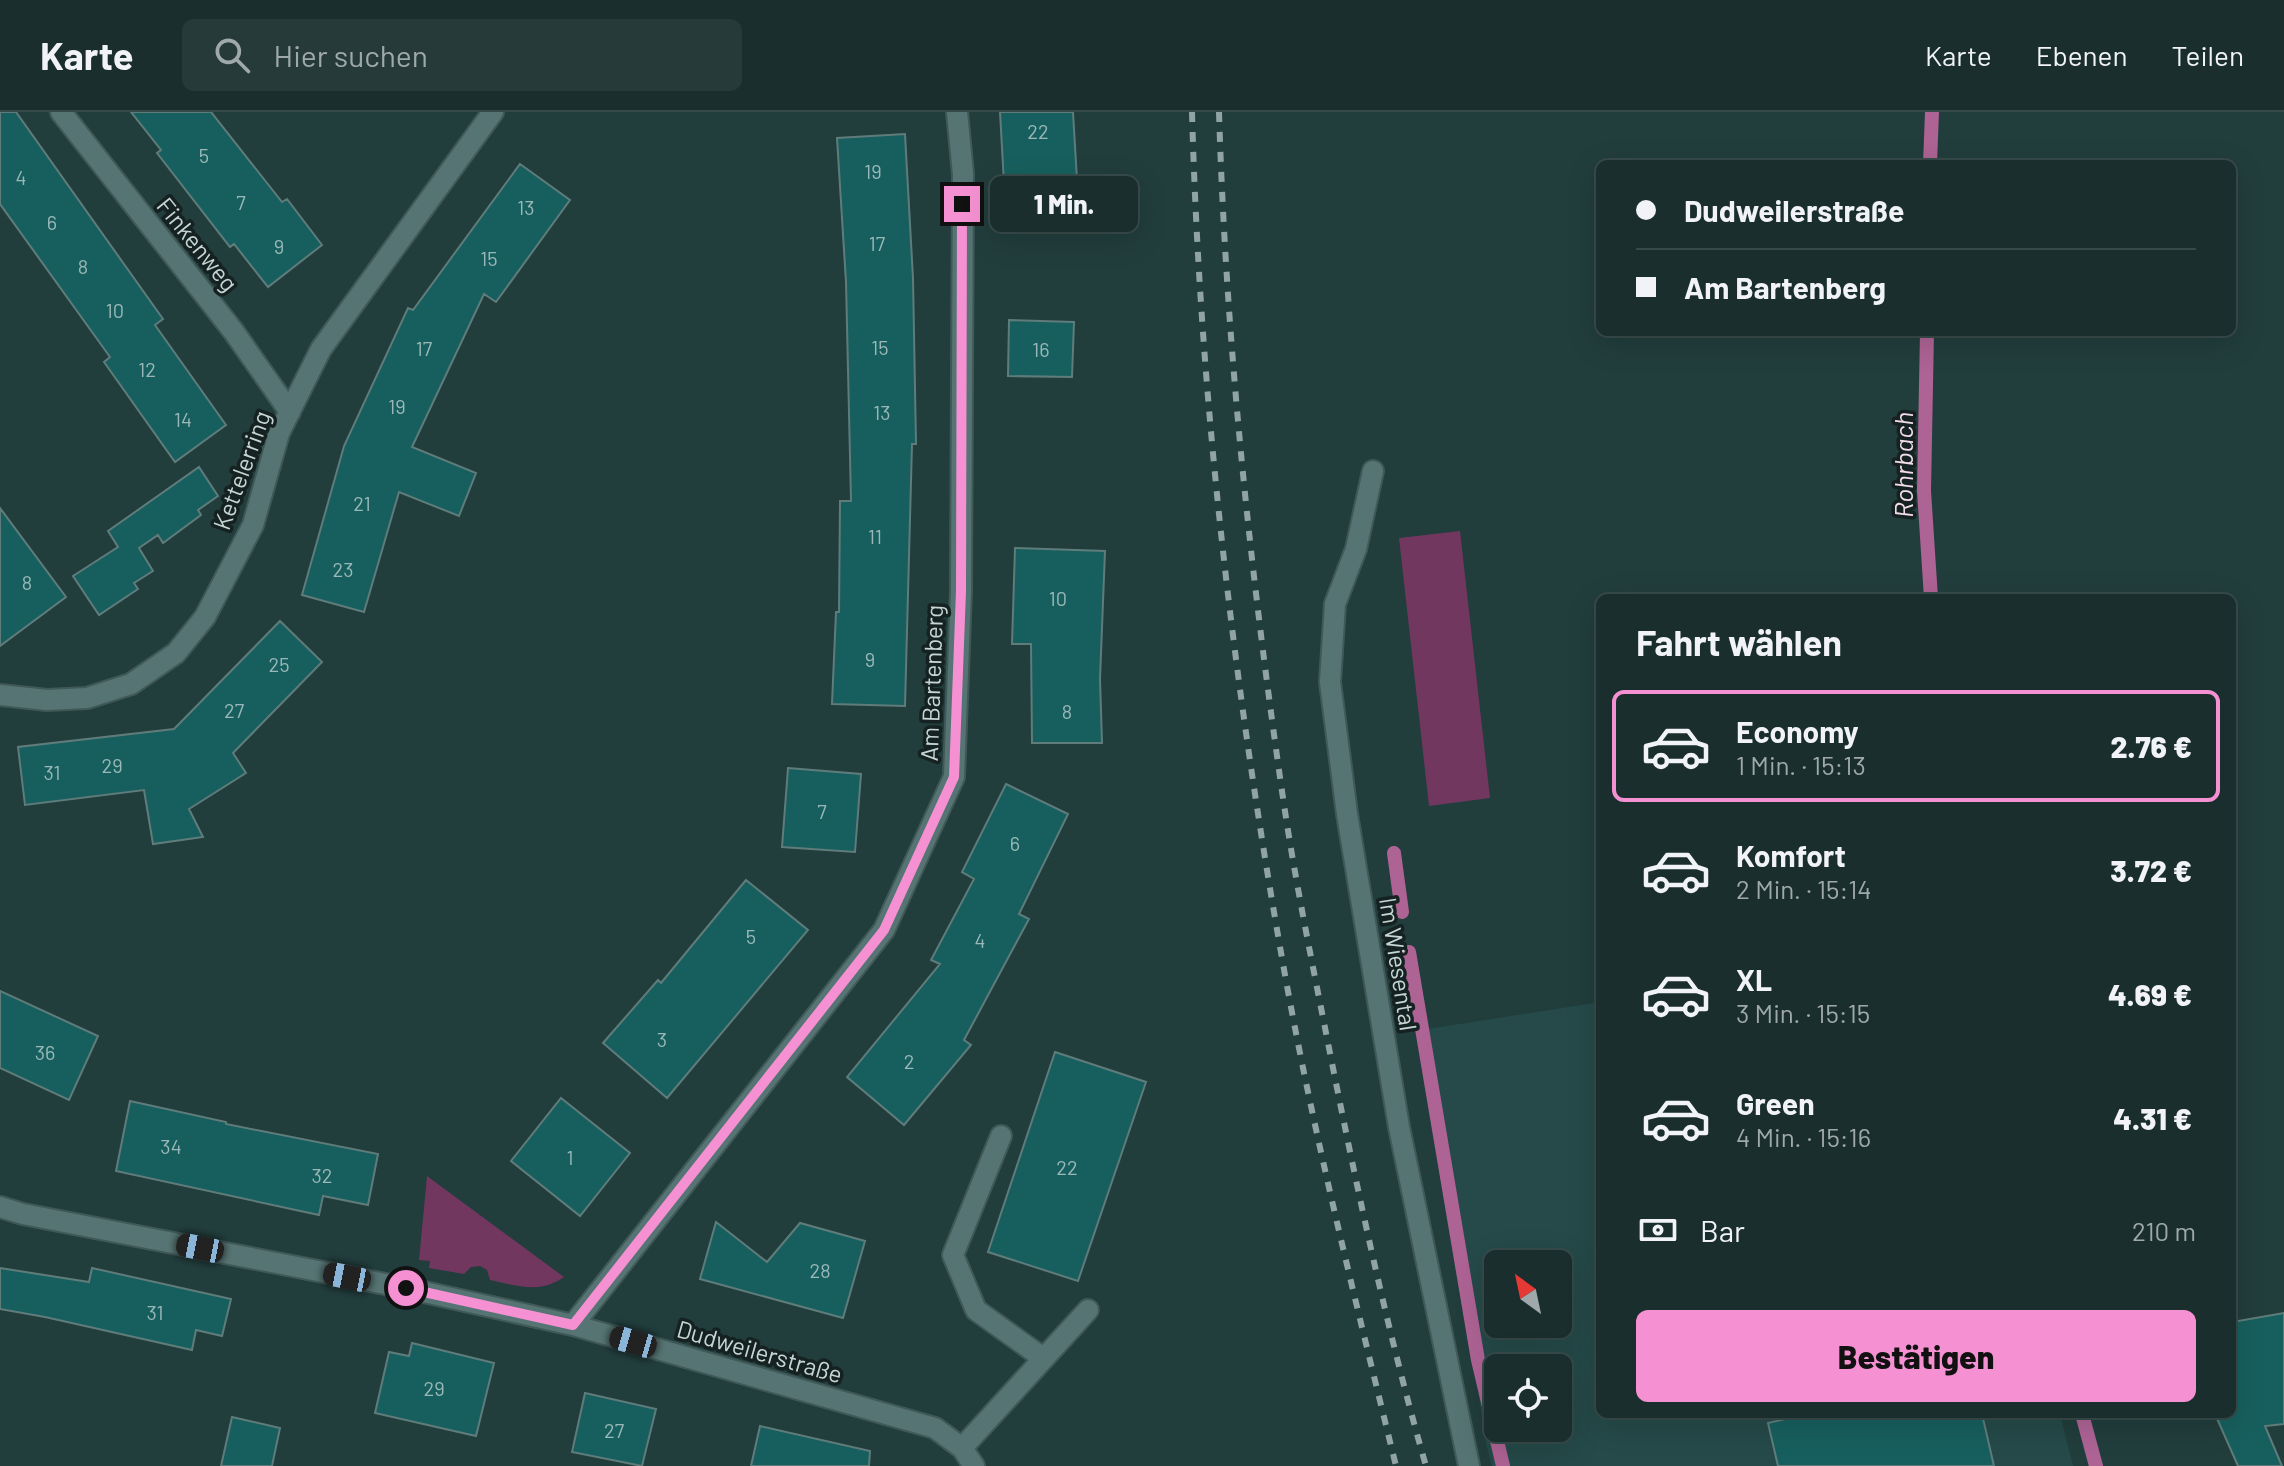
<!DOCTYPE html>
<html lang="de">
<head>
<meta charset="utf-8">
<style>
	:root { --surface:#192e2d; --page:#263a39; --text:#f1f3f6; --muted:#9fa8aa; --line:#374a49; --accent:#f591d2 }
	body { margin:0; font-family:Barlow,sans-serif; background:var(--page); color:var(--text); height:100vh; display:flex; flex-direction:column; font-size:30px; white-space:nowrap }
	* { box-sizing:border-box; margin:0 }
	p { font-size:26px; color:var(--muted) }
	.icon { flex:none; width:44px; height:44px; fill:none; stroke:currentColor; stroke-width:2; stroke-linecap:round; stroke-linejoin:round }
	.map { position:relative; flex:1; overflow:hidden }
	.details { position:absolute; left:1596px; top:482px; width:640px; height:824px; display:flex; flex-direction:column; background:var(--surface); border-radius:12px; box-shadow:0 8px 32px #0002,0 0 0 2px var(--line) }
	.details>* { flex:none }
	.top-card { position:absolute; left:1596px; top:48px; width:640px; height:176px; border-radius:12px; box-shadow:0 8px 32px #0002,0 0 0 2px var(--line); display:grid; align-content:center; height:176px; padding:0 40px; background:var(--surface) }
	.needle { width:52px; rotate:327deg }
	.tools { position:absolute; left:1484px; top:1138px; display:grid; gap:16px }
	.tools a { display:grid; place-items:center; width:88px; height:88px; border-radius:12px; background:var(--surface); box-shadow:0 8px 32px #0002,0 0 0 2px var(--line); font-size:40px }
	.end { position:absolute; width:36px; height:36px; margin:-18px; border:10px solid #f591d2; background:#111; box-shadow:0 0 0 4px #111 }
	.from { border-radius:50% }
	.bubble { position:absolute; height:56px; border-radius:12px; background:var(--surface); box-shadow:0 8px 32px #0002,0 0 0 2px var(--line); font-size:26px; font-weight:800; line-height:56px; text-align:center }
	.car { position:absolute; width:24px; height:48px; margin:-24px -12px; border-radius:10px; box-shadow:0 0 6px 2px #0007; background:linear-gradient(#222 24%,#8ab4d8 0 40%,#222 0 76%,#8ab4d8 0 86%,#222 0) }
	.top-card b { display:flex; align-items:center; gap:28px; height:76px; font-size:30px }
	.top-card b+b { border-top:2px solid var(--line) }
	.top-card i { width:20px; height:20px; background:var(--text) }
	ul { padding:0; list-style:none }
	li { display:flex; align-items:center; gap:24px; height:112px; margin:0 16px 12px; padding:0 24px; border:4px solid transparent; border-radius:12px }
	li div { flex:1 }
	li b { display:block; font-size:30px }
	li em { font-style:normal; font-weight:800 }
	li.selected { border-color:var(--accent) }
	li>.icon { width:72px; height:72px; stroke-width:1.5 }
	h2 { padding:0 40px; font-size:36px; line-height:96px }
	.pay { display:flex; align-items:center; gap:20px; height:88px; padding:0 40px; font-size:30px }
	.pay p { margin-inline-start:auto }
	.primary-button { display:flex; gap:16px; margin-top:auto; padding:16px 40px }
	.primary-button a { flex:1; height:92px; border-radius:12px; background:var(--accent); color:#111; font-size:32px; font-weight:800; line-height:92px; text-align:center }
	header { display:flex; align-items:center; gap:48px; box-sizing:border-box; height:112px; padding:0 40px; background:var(--surface); border-bottom:2px solid var(--line) }
	header strong { font-size:38px }
	nav { display:flex; gap:44px; margin-inline-start:auto; font-size:28px }
	.search { width:560px; height:72px; background:var(--page); display:flex; align-items:center; gap:20px; box-sizing:border-box; padding:0 28px; border-radius:12px; color:var(--muted); font-size:30px }
	.map>svg:first-child { display:block }
</style>
</head>
<body>
<header>
<strong>Karte</strong>
<div class="search"><svg class="icon" aria-label="search" viewBox="0 0 24 24"><circle cx="10" cy="10" r="6"/><path d="M15 15l6 6"/></svg>Hier suchen</div>
<nav><a>Karte</a><a>Ebenen</a><a>Teilen</a></nav>
</header>
<div class="map">
<svg width="2284" height="1354" viewBox="0 0 2284 1354">
	<rect width="100%" height="100%" fill="#213d3c"/>
	<path fill="#254a49" fill-rule="evenodd" d="M1600 890V1302H2060L2073 1354H1492L1487 1336 1421 918ZM1498 1152H1558V1212H1498ZM1498 1256H1558V1316H1498Z"/>
	<path fill="#71375e" d="M1460 419 1490 686 1429 694 1399 426Z
		M427 1064 564 1165C540 1182 518 1174 490 1168L487 1158 480 1154 471 1155 464 1162 429 1156 430 1149 419 1148Z"/>
	<g fill="none" stroke-linecap="round" stroke-linejoin="round">
		<path stroke="#ad6394" stroke-width="14" d="M1930 52 1932 0
			M1927 220 1924 379 1931 486
			M1394 741 1402 800
			M1409 840 1478 1248 1503 1354
			M2082 1302 2096 1354"/>
	</g>
	<path fill="#175f5e" stroke="#5f7c7b" stroke-width="2" d="M0 0H16L163 207 155 213 226 313 175 350 104 250 110 245 0 92Z
		M131 0H211L282 90 287 87 322 133 268 175 234 132 230 135 157 41 161 38Z
		M1000 0H1073L1079 102 1006 107Z
		M905 22 913 166 916 332H912L905 594 832 592 836 500H839L840 389H851L846 170 837 26Z
		M520 52 570 88 496 190 484 182 412 335 476 361 459 404 399 380 364 500 302 483 344 334 408 196 413 198Z
		M1009 208 1074 210 1072 265 1008 264Z
		M199 355 218 384 198 398 201 403 163 431 158 423 139 436 153 459 134 471 138 477 99 503 73 464 118 435 108 419Z
		M0 396 66 485 0 534Z
		M1015 436 1105 439 1100 567 1102 631H1032L1031 532H1012Z
		M280 509 322 550 233 641 246 661 189 697 203 725 153 732 144 678 25 693 18 635 174 617Z
		M788 656 861 662 855 740 782 735Z
		M1006 672 1068 702 1019 802 1029 807 964 928 971 933 904 1013 847 965 940 852 931 848 974 767 962 760Z
		M746 768 808 818 667 986 603 931 658 868 661 871Z
		M0 879 98 924 69 988 0 956Z
		M1055 940 1146 970 1078 1169 988 1140Z
		M561 986 630 1041 580 1104 511 1049Z
		M130 989 226 1010V1012L378 1042 368 1093 323 1084 319 1103 116 1059Z
		M716 1110 767 1150 800 1111 865 1129 843 1206 700 1167Z
		M0 1156 89 1170 92 1156 231 1187 222 1224 196 1218 192 1238 45 1205 0 1197Z
		M2284 1201V1312L2265 1314 2282 1354H2238L2215 1302H2232V1210Z
		M412 1231 494 1251 476 1324 375 1301 389 1240 409 1244Z
		M585 1281 656 1297 642 1354 572 1340Z
		M1806 1302H1982L1994 1354H1778L1768 1311Z
		M232 1305 280 1316 272 1354H221Z
		M760 1314 870 1339 869 1354H751Z"/>
	<g fill="none" stroke-linecap="round" stroke-linejoin="round">
		<defs>
			<path id="minor" d="M61 0 234 220 290 300
				M1373 359 1356 437 1335 492 1330 570 1347 702 1399 1015 1469 1354
				M0 583 47 588 87 586 131 572 176 541 205 505 253 413 279 321 321 237 493 0
				M1001 1024 953 1143 976 1198 1043 1246
				M0 1095 23 1102 406 1176 573 1213 935 1316 962 1336 974 1354
				M573 1213 884 818 954 665 961 479 963 62 957 0
				M962 1336 1088 1198"/>
		</defs>
		<use href="#minor" stroke="#405958" stroke-width="24"/>
		<use href="#minor" stroke="#567473" stroke-width="20"/>
		<path stroke="#90a4a3" stroke-width="6" stroke-dasharray="10 10" stroke-linecap="butt" d="M1192 0C1200 289 1234 579 1285 863 1315 1028 1356 1191 1396 1354
			M1219 0C1226 229 1250 459 1283 686 1295 768 1312 850 1328 931 1356 1072 1386 1215 1426 1354"/>
	</g>
	<g fill="none" stroke-linecap="round" stroke-linejoin="round">
		<path stroke="#f591d2" stroke-width="10" d="M406 1176 573 1213 884 818 954 665 961 479 962 92"/>
	</g>
	<g text-anchor="middle" dominant-baseline="central" stroke-width="7" stroke-linejoin="round" paint-order="stroke">
		<g font-size="20" fill="#9ab8b7">
			<text x="1038" y="19">22</text>
			<text x="204" y="43">5</text>
			<text x="873" y="59">19</text>
			<text x="21" y="65">4</text>
			<text x="241" y="90">7</text>
			<text x="526" y="95">13</text>
			<text x="52" y="110">6</text>
			<text x="877" y="131">17</text>
			<text x="279" y="134">9</text>
			<text x="489" y="146">15</text>
			<text x="83" y="154">8</text>
			<text x="115" y="198">10</text>
			<text x="880" y="235">15</text>
			<text x="424" y="236">17</text>
			<text x="1041" y="237">16</text>
			<text x="147" y="257">12</text>
			<text x="397" y="294">19</text>
			<text x="882" y="300">13</text>
			<text x="183" y="307">14</text>
			<text x="362" y="391">21</text>
			<text x="875" y="424">11</text>
			<text x="343" y="457">23</text>
			<text x="27" y="470">8</text>
			<text x="1058" y="486">10</text>
			<text x="870" y="547">9</text>
			<text x="279" y="552">25</text>
			<text x="234" y="598">27</text>
			<text x="1067" y="599">8</text>
			<text x="112" y="653">29</text>
			<text x="52" y="660">31</text>
			<text x="822" y="699">7</text>
			<text x="1015" y="731">6</text>
			<text x="751" y="824">5</text>
			<text x="980" y="828">4</text>
			<text x="662" y="927">3</text>
			<text x="45" y="940">36</text>
			<text x="909" y="949">2</text>
			<text x="171" y="1034">34</text>
			<text x="570" y="1045">1</text>
			<text x="1067" y="1055">22</text>
			<text x="322" y="1063">32</text>
			<text x="820" y="1158">28</text>
			<text x="155" y="1200">31</text>
			<text x="434" y="1276">29</text>
			<text x="614" y="1318">27</text>
		</g>
		<g font-size="24" fill="#c6d6d5" stroke="#152221">
			<text transform="translate(198 132) rotate(51)">Finkenweg</text>
			<text transform="translate(241 358) rotate(-70)">Kettelerring</text>
			<text transform="translate(931 571) rotate(-88)">Am Bartenberg</text>
			<text transform="translate(1399 852) rotate(81)">Im Wiesental</text>
			<text transform="translate(760 1239) rotate(16)">Dudweilerstraße</text>
		</g>
		<g font-size="26" font-style="italic" fill="#f3ddea" stroke="#152221">
			<text transform="translate(1902 353) rotate(-90)">Rohrbach</text>
		</g>
	</g>
</svg>
<div class="tools">
<a><svg class="needle" viewBox="-14 -14 28 28"><path d="M0-13l5 13h-10z" fill="#e53935"/><path d="M0 13l5-13h-10z" fill="#9fa8aa"/></svg></a>
<a><svg class="icon" aria-label="locate" viewBox="0 0 24 24"><circle cx="12" cy="12" r="6"/><path d="M12 2v4M12 18v4M2 12h4M18 12h4"/></svg></a>
</div>
<i class="end from" style="left:406px;top:1176px"></i>
<i class="end" style="left:962px;top:92px"></i>
<div class="bubble" style="left:990px;top:64px;width:148px">1 Min.</div>
<i class="car" style="left:200px;top:1136px;rotate:281deg"></i>
<i class="car" style="left:347px;top:1165px;rotate:281deg"></i>
<i class="car" style="left:633px;top:1230px;rotate:286deg"></i>
<div class="top-card">
<b><i class="from"></i>Dudweilerstraße</b>
<b><i></i>Am Bartenberg</b>
</div>
<section class="details">
<h2>Fahrt wählen</h2>
<ul>
<li class="selected"><svg class="icon" aria-label="car" viewBox="0 0 24 24"><path d="M5 17H2v-5l4-1 3-4h7l3 4 3 1v5h-3M9 17h6M6 11h13"/><circle cx="7" cy="17" r="2"/><circle cx="17" cy="17" r="2"/></svg><div><b>Economy</b><p>1 Min. · 15:13</p></div><em>2.76 €</em></li>
<li><svg class="icon" aria-label="car" viewBox="0 0 24 24"><path d="M5 17H2v-5l4-1 3-4h7l3 4 3 1v5h-3M9 17h6M6 11h13"/><circle cx="7" cy="17" r="2"/><circle cx="17" cy="17" r="2"/></svg><div><b>Komfort</b><p>2 Min. · 15:14</p></div><em>3.72 €</em></li>
<li><svg class="icon" aria-label="car" viewBox="0 0 24 24"><path d="M5 17H2v-5l4-1 3-4h7l3 4 3 1v5h-3M9 17h6M6 11h13"/><circle cx="7" cy="17" r="2"/><circle cx="17" cy="17" r="2"/></svg><div><b>XL</b><p>3 Min. · 15:15</p></div><em>4.69 €</em></li>
<li><svg class="icon" aria-label="car" viewBox="0 0 24 24"><path d="M5 17H2v-5l4-1 3-4h7l3 4 3 1v5h-3M9 17h6M6 11h13"/><circle cx="7" cy="17" r="2"/><circle cx="17" cy="17" r="2"/></svg><div><b>Green</b><p>4 Min. · 15:16</p></div><em>4.31 €</em></li>
</ul>
<div class="pay"><svg class="icon" aria-label="cash" viewBox="0 0 24 24"><path d="M3 7h18v10H3z"/><circle cx="12" cy="12" r="2"/></svg>Bar<p>210 m</p></div>
<div class="primary-button"><a>Bestätigen</a></div>
</section>
</div>
</body>
</html>
